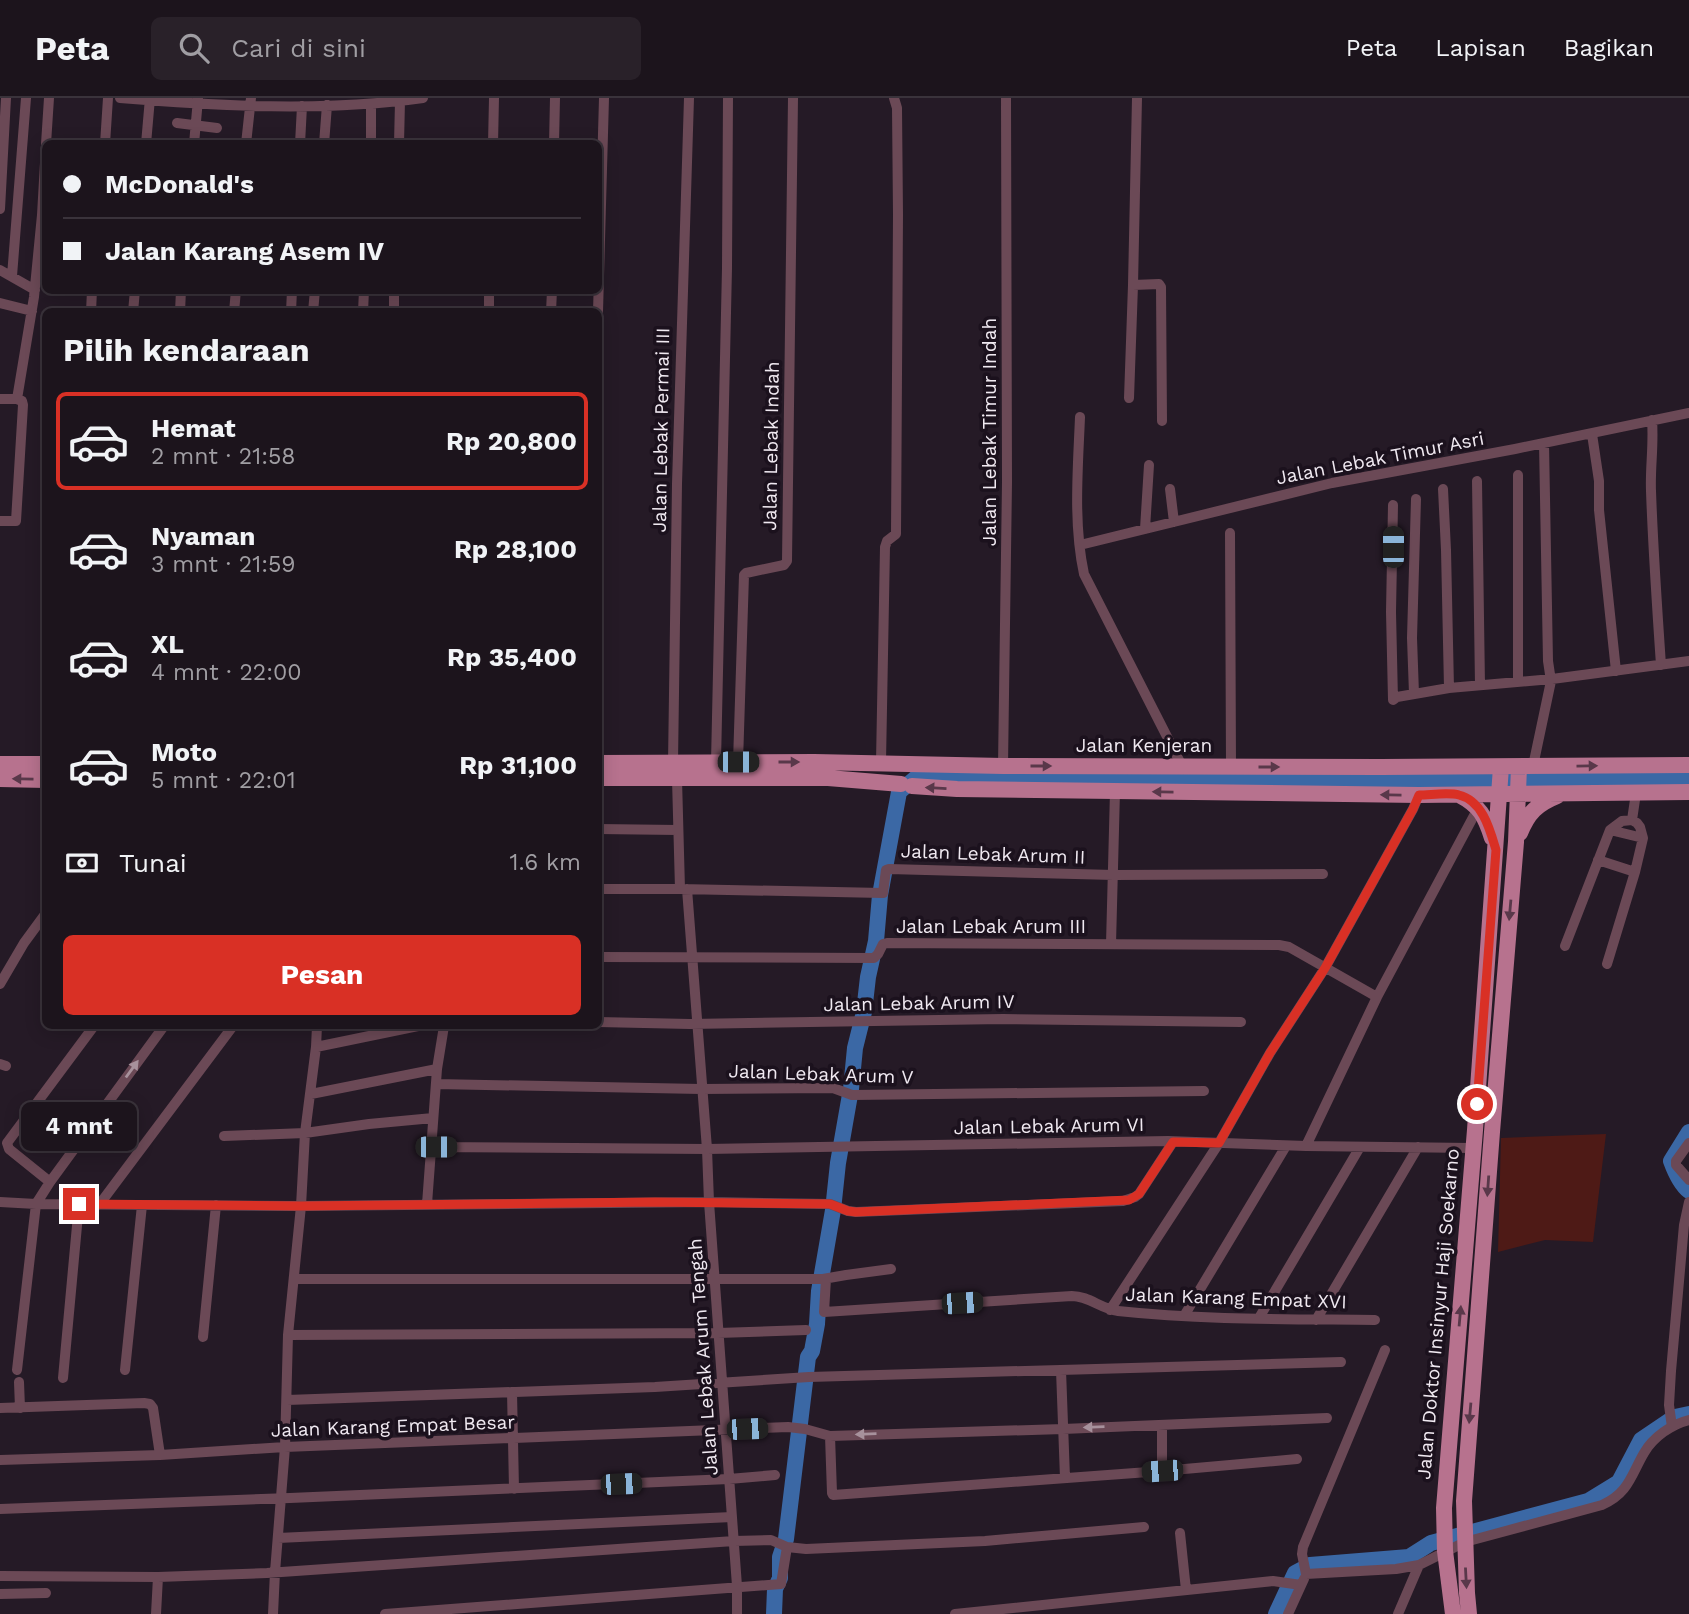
<!DOCTYPE html>
<html lang="id">
<head>
<meta charset="utf-8">
<style>
	:root { --surface:#1c141c; --page:#292129; --text:#f1f3f6; --muted:#a09ea3; --line:#3a333b; --accent:#d93025 }
	body { margin:0; font-family:"Work Sans",sans-serif; background:var(--page); color:var(--text); height:100vh; display:flex; flex-direction:column; font-size:26px; white-space:nowrap }
	* { box-sizing:border-box; margin:0 }
	p { font-size:23px; color:var(--muted) }
	.icon { flex:none; width:38px; height:38px; fill:none; stroke:currentColor; stroke-width:2; stroke-linecap:round; stroke-linejoin:round }
	.map { position:relative; flex:1; overflow:hidden }
	.panel { position:absolute; left:42px; top:210px; width:560px; height:721px; display:flex; flex-direction:column; background:var(--surface); border-radius:10px; box-shadow:0 4px 18px #0003,0 0 0 2px var(--line) }
	.panel>* { flex:none }
	.hud { position:absolute; left:42px; top:42px; width:560px; height:154px; border-radius:10px; box-shadow:0 4px 18px #0003,0 0 0 2px var(--line); display:grid; align-content:center; height:154px; padding:0 21px; background:var(--surface) }
	.end { position:absolute; width:32px; height:32px; margin:-16px; border:9px solid #d93025; background:#fff; box-shadow:0 0 0 4px #fff }
	.from { border-radius:50% }
	.bubble { position:absolute; height:49px; border-radius:10px; background:var(--surface); box-shadow:0 4px 18px #0003,0 0 0 2px var(--line); font-size:23px; font-weight:700; line-height:49px; text-align:center }
	.car { position:absolute; width:21px; height:42px; margin:-21px -10px; border-radius:9px; box-shadow:0 0 5px 2px #0007; background:linear-gradient(#222 24%,#8ab4d8 0 40%,#222 0 76%,#8ab4d8 0 86%,#222 0) }
	.hud b { display:flex; align-items:center; gap:24px; height:66px; font-size:26px }
	.hud b+b { border-top:2px solid var(--line) }
	.hud i { width:18px; height:18px; background:var(--text) }
	ul { padding:0; list-style:none }
	li { display:flex; align-items:center; gap:21px; height:98px; margin:0 14px 10px; padding:0 7px; border:4px solid transparent; border-radius:10px }
	li div { flex:1 }
	li b { display:block; font-size:26px }
	li em { font-style:normal; font-weight:700 }
	li.selected { border-color:var(--accent) }
	li>.icon { width:63px; height:63px; stroke-width:1.5 }
	h2 { padding:0 21px; font-size:32px; line-height:84px }
	.pay { display:flex; align-items:center; gap:18px; height:77px; padding:0 21px; font-size:26px }
	.pay p { margin-inline-start:auto }
	.action { display:flex; gap:14px; margin-top:auto; padding:14px 21px }
	.action a { flex:1; height:80px; border-radius:10px; background:var(--accent); color:#fff; font-size:28px; font-weight:700; line-height:80px; text-align:center }
	header { display:flex; align-items:center; gap:42px; box-sizing:border-box; height:98px; padding:0 35px; background:var(--surface); border-bottom:2px solid var(--line) }
	header strong { font-size:33px }
	nav { display:flex; gap:38px; margin-inline-start:auto; font-size:24px }
	.search { width:490px; height:63px; background:var(--page); display:flex; align-items:center; gap:18px; box-sizing:border-box; padding:0 24px; border-radius:10px; color:var(--muted); font-size:26px }
	.map>svg:first-child { display:block }
</style>
</head>
<body>
<header>
<strong>Peta</strong>
<div class="search"><svg class="icon" aria-label="search" viewBox="0 0 24 24"><circle cx="10" cy="10" r="6"/><path d="M15 15l6 6"/></svg>Cari di sini</div>
<nav><a>Peta</a><a>Lapisan</a><a>Bagikan</a></nav>
</header>
<div class="map">
<svg width="1689" height="1516" viewBox="0 0 1689 1516">
	<rect width="100%" height="100%" fill="#251a26"/>
	<path fill="#4e1a16" d="M1606 1036 1593 1144 1545 1142 1498 1154 1501 1040Z"/>
	<g fill="none" stroke-linecap="round" stroke-linejoin="round">
		<path stroke="#3b68a5" stroke-width="16" d="M1689 1034 1671 1063C1675 1074 1680 1086 1689 1093
			M774 1516 775 1491 780 1480V1459L786 1441 790 1408 808 1259 812 1253 817 1226 819 1193 833 1112 838 1065 851 991 855 950 864 914 868 879 876 843 880 797 899 694 918 678 943 682 1689 681
			M1276 1516 1295 1475 1310 1467 1409 1459 1431 1445 1588 1403 1619 1384 1641 1342 1675 1319 1689 1316"/>
		<path stroke="#6b4956" stroke-width="10" d="M120 0C220 8 322 14 423 0
			M177 25 217 30
			M46 46 49 0
			M105 46 108 0
			M146 46 150 0
			M194 46 198 1
			M246 46 251 0
			M300 46 302 8
			M324 46 327 7
			M371 46V6
			M399 46 400 3
			M493 46 494 0
			M554 46 555 0
			M0 111 6 0
			M0 172 35 192
			M12 178 26 0
			M1133 187 1159 186 1161 189 1162 323
			M0 205 32 213
			M91 214 92 192
			M133 214 135 192
			M180 214 181 192
			M234 214 236 192
			M291 214 292 192
			M313 214 315 192
			M363 214 364 192
			M394 214V192
			M489 214V192
			M551 214 552 192
			M598 214 604 0
			M1129 300 1133 187 1137 0
			M0 301H17
			M17 301 34 199 42 117 46 47
			M1080 319C1078 370 1073 425 1084 476L1182 668
			M1652 322C1654 346 1650 369 1651 393 1653 451 1657 509 1661 567
			M1592 336 1599 383V412L1616 573
			M1518 377V583
			M1477 383 1480 587
			M1170 391 1174 424
			M1443 391 1446 452 1449 590
			M1393 407 1391 514 1393 602 1397 599 1449 590 1552 581 1689 563
			M0 423H16L23 307 22 303 17 301
			M1145 431 1149 367
			M1230 435 1231 669
			M1080 447 1332 385 1515 351 1689 315
			M1414 596 1412 540 1416 401
			M716 664 727 170 728 0
			M738 664 744 477 746 475 784 467 787 463 793 0
			M881 664 885 449 887 443 896 436 898 117 897 10 894 0
			M673 665 677 386 689 0
			M1003 668 1007 384 1006 0
			M1533 668 1551 583 1548 563 1544 345
			M677 681 680 791
			M1632 722 1636 695
			M598 731 678 732
			M1610 732 1643 740
			M1598 762 1635 774
			M598 791H680L883 795 886 772 889 771 1114 777 1323 776
			M687 791 707 1051 709 1104 737 1488V1516
			M1111 846 1115 693
			M1565 848 1610 732 1622 723 1632 722 1637 725 1640 729 1643 740 1635 774 1607 866
			M598 859 874 860 878 856 883 846 887 845 1279 847 1289 849 1377 899
			M0 886 24 845 46 815
			M598 924 690 926 1003 921 1241 924
			M316 949 418 928
			M0 966 6 968
			M436 986 701 991 833 990 852 997 1204 993
			M311 996 437 971
			M224 1038 305 1035 369 1026 433 1020
			M1689 1045 1676 1063V1067L1689 1082
			M1306 1048 1377 899 1478 710
			M431 1049 707 1051 1168 1043 1306 1048 1472 1050
			M50 1084 9 1051 7 1045 94 928
			M0 1104 36 1106 301 1108 709 1104 830 1106 848 1113 856 1114 1123 1103 1135 1099 1139 1096 1173 1044
			M427 1106 437 971 444 928
			M99 1107 233 928
			M294 1181H823L846 1177 891 1171
			M826 1181 824 1214 1072 1198C1089 1198 1101 1211 1118 1213 1202 1222 1290 1221 1375 1222
			M1110 1212 1219 1045 1270 955 1325 870 1413 711 1419 697
			M1184 1218 1286 1048
			M1259 1220 1360 1049
			M1316 1222 1418 1049
			M288 1237 718 1235 806 1232
			M203 1239 216 1107
			M17 1272 36 1106 50 1084 164 928
			M125 1272 142 1107
			M1061 1272 1065 1380
			M63 1280 79 1106
			M19 1284 20 1310
			M512 1294 514 1391
			M287 1302 655 1289 809 1279 1341 1264
			M0 1310 144 1305 150 1306 153 1310 160 1357
			M1162 1327V1373
			M1672 1329 1669 1307 1671 1273 1684 1127 1689 1104
			M830 1338 832 1395 833 1397 1162 1373 1297 1361
			M0 1362 160 1357 285 1349 788 1329 805 1331 830 1338 1063 1331 1327 1320
			M0 1411 290 1400 729 1381 775 1377
			M1180 1435 1186 1492
			M278 1440 732 1419
			M1306 1476 1396 1471 1419 1467 1465 1444 1602 1407C1629 1395 1631 1377 1644 1355 1653 1339 1672 1326 1689 1322
			M1306 1476 1302 1456 1303 1449 1385 1252
			M0 1478 158 1479 267 1475 734 1443 771 1442 787 1449 806 1451 985 1443 1144 1429
			M0 1496 46 1495
			M156 1516 158 1479
			M273 1516 275 1474 285 1349 288 1237 301 1108 305 1035 316 949 317 928
			M385 1516 781 1486 787 1449
			M955 1516 1273 1483 1301 1487
			M1288 1516 1304 1481
			M1398 1516 1419 1467"/>
		<path stroke="#b7728e" stroke-width="16" d="M598 665 814 664 1003 668 1381 669 1689 667
			M0 666H46
			M598 680H828L901 686
			M0 681 46 682
			M912 688 957 691 1419 697 1689 694
			M1459 697C1480 708 1485 718 1492 740
			M1520 735C1528 715 1537 706 1557 698
			M1453 1516 1445 1453 1444 1410 1475 1032 1501 669
			M1469 1516 1467 1495 1464 1403 1492 1034 1516 744 1519 669"/>
	</g>
	<defs><path id="oneway-solid" d="M-6-.8H1V-3.2L6.5 0L1 3.2V.8H-6Z" transform="scale(1.75)"/></defs>
	<g fill="#59384a">
		<use href="#oneway-solid" transform="translate(789 664)"/>
		<use href="#oneway-solid" transform="translate(1041 668)"/>
		<use href="#oneway-solid" transform="translate(1587 668) rotate(-1)"/>
		<use href="#oneway-solid" transform="translate(1269 669)"/>
		<use href="#oneway-solid" transform="translate(23 681) rotate(-179)"/>
		<use href="#oneway-solid" transform="translate(936 690) rotate(-177)"/>
		<use href="#oneway-solid" transform="translate(1163 694) rotate(-179)"/>
		<use href="#oneway-solid" transform="translate(1391 697) rotate(-179)"/>
		<use href="#oneway-solid" transform="translate(1510 812) rotate(95)"/>
		<use href="#oneway-solid" transform="translate(1488 1088) rotate(94)"/>
		<use href="#oneway-solid" transform="translate(1460 1218) rotate(-85)"/>
		<use href="#oneway-solid" transform="translate(1470 1315) rotate(95)"/>
		<use href="#oneway-solid" transform="translate(1466 1480) rotate(87)"/>
	</g>
	<g fill="#a7919c">
		<use href="#oneway-solid" transform="translate(132 971) rotate(-54)"/>
		<use href="#oneway-solid" transform="translate(1094 1329) rotate(178)"/>
		<use href="#oneway-solid" transform="translate(866 1336) rotate(178)"/>
	</g>
	<g fill="none" stroke-linecap="round" stroke-linejoin="round">
		<path stroke="#d93025" stroke-width="9" d="M79 1106 301 1108 655 1104 830 1106 848 1113 856 1114 1129 1102 1139 1096 1173 1044 1219 1045 1270 955 1325 870 1413 711 1419 697C1430 697 1449 694 1459 697 1483 703 1490 732 1496 752L1477 1006"/>
	</g>
	<g text-anchor="middle" dominant-baseline="central" stroke-width="7" stroke-linejoin="round" paint-order="stroke">
		<g font-size="19" fill="#f0e9f1" stroke="#1b111d">
			<text transform="translate(661 332) rotate(-89)">Jalan Lebak Permai III</text>
			<text transform="translate(989 334) rotate(-90)">Jalan Lebak Timur Indah</text>
			<text transform="translate(771 348) rotate(-89)">Jalan Lebak Indah</text>
			<text transform="translate(1380 360) rotate(-11)">Jalan Lebak Timur Asri</text>
			<text x="1144" y="647">Jalan Kenjeran</text>
			<text transform="translate(993 756) rotate(2)">Jalan Lebak Arum II</text>
			<text x="991" y="828">Jalan Lebak Arum III</text>
			<text transform="translate(919 905) rotate(-1)">Jalan Lebak Arum IV</text>
			<text transform="translate(821 976) rotate(2)">Jalan Lebak Arum V</text>
			<text transform="translate(1049 1028) rotate(-1)">Jalan Lebak Arum VI</text>
			<text transform="translate(1236 1200) rotate(2)">Jalan Karang Empat XVI</text>
			<text transform="translate(1438 1216) rotate(-85)">Jalan Doktor Insinyur Haji Soekarno</text>
			<text transform="translate(703 1259) rotate(-94)">Jalan Lebak Arum Tengah</text>
			<text transform="translate(393 1328) rotate(-2)">Jalan Karang Empat Besar</text>
		</g>
	</g>
</svg>
<i class="end from" style="left:1477px;top:1006px"></i>
<i class="end" style="left:79px;top:1106px"></i>
<div class="bubble" style="left:21px;top:1004px;width:116px">4 mnt</div>
<i class="car" style="left:1393px;top:449px;rotate:0deg"></i>
<i class="car" style="left:738px;top:664px;rotate:90deg"></i>
<i class="car" style="left:436px;top:1049px;rotate:90deg"></i>
<i class="car" style="left:962px;top:1205px;rotate:86deg"></i>
<i class="car" style="left:747px;top:1331px;rotate:88deg"></i>
<i class="car" style="left:1162px;top:1373px;rotate:266deg"></i>
<i class="car" style="left:621px;top:1386px;rotate:88deg"></i>
<div class="hud">
<b><i class="from"></i>McDonald's</b>
<b><i></i>Jalan Karang Asem IV</b>
</div>
<section class="panel">
<h2>Pilih kendaraan</h2>
<ul>
<li class="selected"><svg class="icon" aria-label="car" viewBox="0 0 24 24"><path d="M5 17H2v-5l4-1 3-4h7l3 4 3 1v5h-3M9 17h6M6 11h13"/><circle cx="7" cy="17" r="2"/><circle cx="17" cy="17" r="2"/></svg><div><b>Hemat</b><p>2 mnt · 21:58</p></div><em>Rp 20,800</em></li>
<li><svg class="icon" aria-label="car" viewBox="0 0 24 24"><path d="M5 17H2v-5l4-1 3-4h7l3 4 3 1v5h-3M9 17h6M6 11h13"/><circle cx="7" cy="17" r="2"/><circle cx="17" cy="17" r="2"/></svg><div><b>Nyaman</b><p>3 mnt · 21:59</p></div><em>Rp 28,100</em></li>
<li><svg class="icon" aria-label="car" viewBox="0 0 24 24"><path d="M5 17H2v-5l4-1 3-4h7l3 4 3 1v5h-3M9 17h6M6 11h13"/><circle cx="7" cy="17" r="2"/><circle cx="17" cy="17" r="2"/></svg><div><b>XL</b><p>4 mnt · 22:00</p></div><em>Rp 35,400</em></li>
<li><svg class="icon" aria-label="car" viewBox="0 0 24 24"><path d="M5 17H2v-5l4-1 3-4h7l3 4 3 1v5h-3M9 17h6M6 11h13"/><circle cx="7" cy="17" r="2"/><circle cx="17" cy="17" r="2"/></svg><div><b>Moto</b><p>5 mnt · 22:01</p></div><em>Rp 31,100</em></li>
</ul>
<div class="pay"><svg class="icon" aria-label="cash" viewBox="0 0 24 24"><path d="M3 7h18v10H3z"/><circle cx="12" cy="12" r="2"/></svg>Tunai<p>1.6 km</p></div>
<div class="action"><a>Pesan</a></div>
</section>
</div>
</body>
</html>
